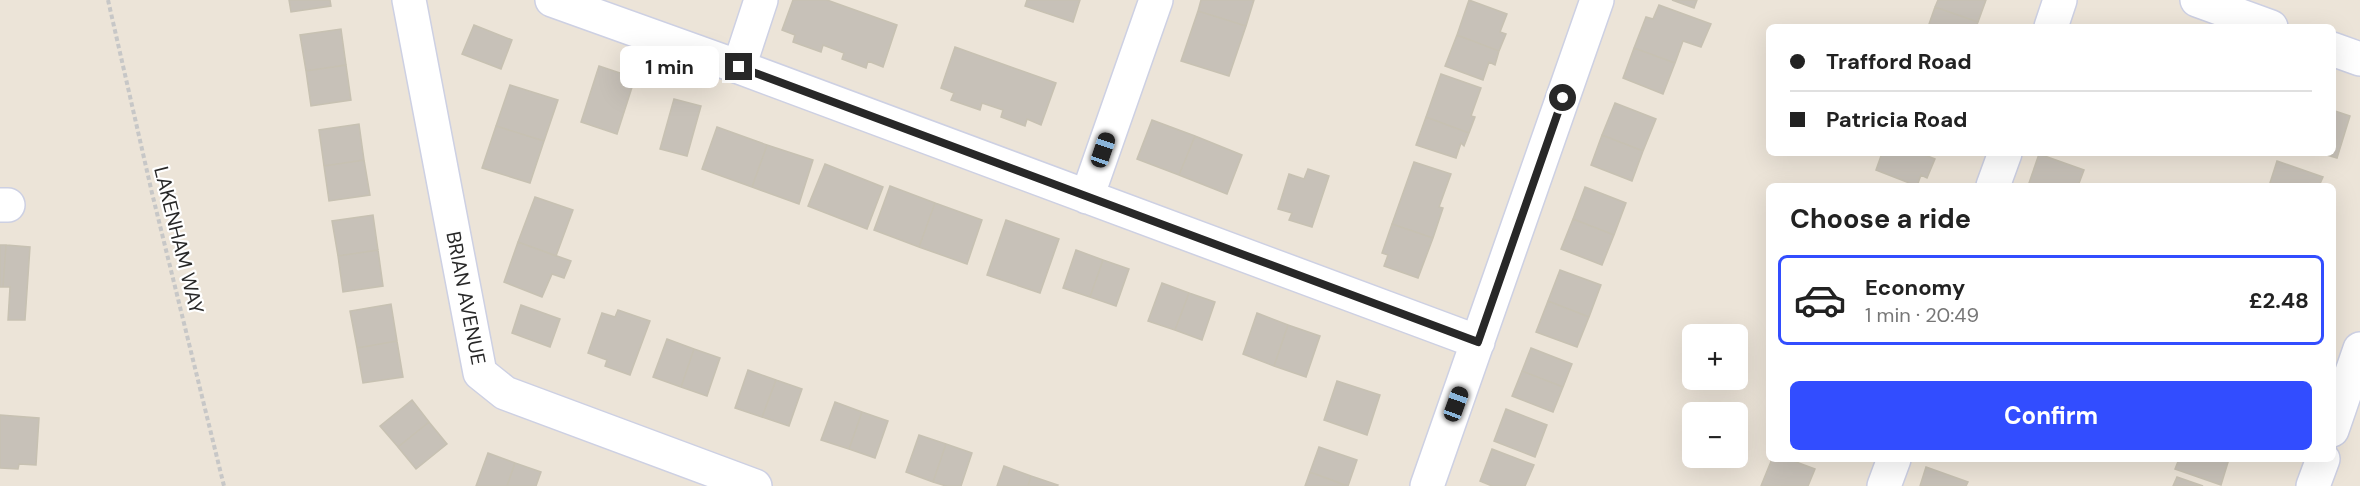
<!DOCTYPE html>
<html lang="en">
<head>
<meta charset="utf-8">
<style>
	:root { --surface:#fff; --page:#f2f2f2; --text:#222; --muted:#767676; --line:#e0e0e0; --accent:#324dff }
	body { margin:0; font-family:"DM Sans",sans-serif; background:var(--page); color:var(--text); height:100vh; display:flex; flex-direction:column; font-size:22px; white-space:nowrap }
	* { box-sizing:border-box; margin:0 }
	p { font-size:20px; color:var(--muted) }
	.icon { flex:none; width:33px; height:33px; fill:none; stroke:currentColor; stroke-width:2; stroke-linecap:round; stroke-linejoin:round }
	.map { position:relative; flex:1; overflow:hidden }
	.panel { position:absolute; left:1766px; top:183px; width:570px; height:279px; display:flex; flex-direction:column; background:var(--surface); border-radius:9px; box-shadow:0 6px 24px #0002 }
	.panel>* { flex:none }
	.banner { position:absolute; left:1766px; top:24px; width:570px; height:132px; border-radius:9px; box-shadow:0 6px 24px #0002; display:grid; align-content:center; height:132px; padding:0 24px; background:var(--surface) }
	.fabs { position:absolute; left:1682px; top:324px; display:grid; gap:12px }
	.fabs a { display:grid; place-items:center; width:66px; height:66px; border-radius:9px; background:var(--surface); box-shadow:0 6px 24px #0002; font-size:30px }
	.end { position:absolute; width:27px; height:27px; margin:-14px; border:8px solid #282828; background:#fff; box-shadow:0 0 0 3px #fff }
	.from { border-radius:50% }
	.bubble { position:absolute; height:42px; border-radius:9px; background:var(--surface); box-shadow:0 6px 24px #0002; font-size:20px; font-weight:700; line-height:42px; text-align:center }
	.car { position:absolute; width:18px; height:36px; margin:-18px -9px; border-radius:8px; box-shadow:0 0 4px 2px #0007; background:linear-gradient(#222 24%,#8ab4d8 0 40%,#222 0 76%,#8ab4d8 0 86%,#222 0) }
	.banner b { display:flex; align-items:center; gap:21px; height:57px; font-size:22px }
	.banner b+b { border-top:2px solid var(--line) }
	.banner i { width:15px; height:15px; background:var(--text) }
	ul { padding:0; list-style:none }
	li { display:flex; align-items:center; gap:18px; height:90px; margin:0 12px 9px; padding:0 12px; border:3px solid var(--line); border-radius:9px }
	li div { flex:1 }
	li b { display:block; font-size:22px }
	li em { font-style:normal; font-weight:700 }
	li.active { border-color:var(--accent) }
	li>.icon { width:54px; height:54px; stroke-width:1.5 }
	h2 { padding:0 24px; font-size:27px; line-height:72px }
	.primary-button { display:flex; gap:12px; margin-top:auto; padding:12px 24px }
	.primary-button a { flex:1; height:69px; border-radius:9px; background:var(--accent); color:#fff; font-size:24px; font-weight:700; line-height:69px; text-align:center }
	.map>svg:first-child { display:block }
</style>
</head>
<body>
<div class="map">
<svg width="2360" height="486" viewBox="0 0 2360 486">
	<rect width="100%" height="100%" fill="#ece4d8"/>
	<path fill="#c7c1b8" stroke="#c7c1b2" stroke-width="1.5" d="M289 0H330L331 6 291 12Z
		M793 0H827L897 25 883 67 868 61 866 68 842 59 844 53 823 45 821 52 793 42 795 35 782 30Z
		M1027 0H1080L1073 22 1025 6Z
		M1201 0H1254L1246 26 1198 11Z
		M1469 0 1507 14 1500 32 1506 34 1499 51 1457 35Z
		M1672 0H1697L1694 8Z
		M1938 0H1986L1978 22 1935 7Z
		M1659 5 1711 24 1701 47 1683 41 1675 63 1634 48 1646 17 1653 19Z
		M1935 7 1978 22 1976 27H1928Z
		M1198 11 1246 26 1229 76 1181 61Z
		M474 25 512 40 501 69 462 54Z
		M341 29 346 65 306 71 300 35Z
		M1457 35 1499 51 1495 65 1489 62 1483 80 1445 66Z
		M955 47 1056 83 1041 125 1027 119 1025 126 1001 117 1003 110 982 103 980 110 951 100 954 93 941 88Z
		M1634 48 1675 63 1663 94 1623 78Z
		M346 65 351 100 311 106 306 71Z
		M599 66 635 78 617 134 581 122Z
		M1441 74 1481 88 1471 116 1475 117 1469 133 1426 117Z
		M510 85 558 100 544 141 496 126Z
		M674 99 701 106 687 156 660 149Z
		M1615 103 1656 119 1643 151 1602 135Z
		M2332 110 2350 116 2337 158 2320 153H2332Z
		M1426 117 1469 133 1464 146 1461 143 1456 158 1416 145Z
		M1152 120 1195 136 1179 175 1137 159Z
		M359 124 364 160 324 166 319 130Z
		M496 126 544 141 530 183 482 168Z
		M717 127 767 145 752 187 702 169Z
		M1602 135 1643 151 1632 181 1591 165Z
		M1195 136 1242 155 1227 194 1179 175Z
		M767 145 813 160 799 204 752 187Z
		M1882 153H1920L1935 159 1927 178 1921 175 1917 186 1876 170Z
		M2039 154 2084 170 2078 186H2028Z
		M364 160 370 195 329 201 324 166Z
		M2277 161 2323 177 2319 186H2269Z
		M1414 162 1451 174 1439 207 1443 208 1433 238 1392 224Z
		M825 164 883 187 867 229 808 206Z
		M1308 169 1329 176 1312 227 1289 220 1292 213 1278 209 1289 174 1304 179Z
		M890 186 935 203 919 247 874 230Z
		M1585 187 1626 203 1614 235 1573 219Z
		M535 197 573 210 556 256 518 242Z
		M935 203 982 220 967 264 919 247Z
		M373 215 378 250 338 256 332 221Z
		M1573 219 1614 235 1602 265 1561 249Z
		M1006 220 1059 239 1040 293 987 275Z
		M1392 224 1433 238 1418 278 1384 266 1388 255 1382 253Z
		M518 242 571 261 564 278 552 274 542 297 504 282Z
		M0 245H6L3 287H0Z
		M6 245 30 247 25 320H8L10 287H3Z
		M378 250 383 286 343 292 338 256Z
		M1076 250 1103 260 1090 297 1063 288Z
		M1103 260 1129 269 1116 306 1090 297Z
		M1560 270 1601 285 1589 317 1548 301Z
		M1162 283 1189 293 1175 330 1148 321Z
		M1189 293 1215 302 1202 340 1175 330Z
		M1548 301 1589 317 1577 347 1536 332Z
		M391 304 397 341 357 348 350 311Z
		M521 305 560 319 550 347 512 333Z
		M618 310 650 321 630 375 605 366 607 360 588 353 602 313 615 317Z
		M1257 313 1288 325 1274 366 1243 354Z
		M1288 325 1320 336 1306 377 1274 366Z
		M667 339 694 349 681 387 653 377Z
		M397 341 403 377 363 383 357 348Z
		M1531 348 1572 364 1563 387 1522 371Z
		M694 349 720 358 707 396 681 387Z
		M748 370 776 380 762 417 735 408Z
		M1522 371 1563 387 1553 412 1512 396Z
		M776 380 802 389 789 426 762 417Z
		M1337 381 1380 395 1367 435 1324 420Z
		M412 400 429 422 398 447 380 426Z
		M835 402 862 412 849 449 821 440Z
		M1506 409 1547 425 1535 457 1494 441Z
		M862 412 888 421 875 458 849 449Z
		M0 415 39 418 36 465 19 464 18 469 0 468Z
		M429 422 447 444 416 469 398 447Z
		M919 435 946 444 933 482 906 472Z
		M946 444 972 453 961 486H946L933 482Z
		M1319 447 1357 460 1348 486 1310 472Z
		M1492 449 1534 465 1525 486H1492L1480 481Z
		M488 453 515 463 507 486H476Z
		M1772 459H1788L1815 469 1808 486H1761Z
		M2179 459H2229L2221 485 2175 469Z
		M515 463 541 472 536 486H507Z
		M1004 466 1031 476 1028 486H997Z
		M1926 467 1968 482 1966 486H1920Z
		M1310 472 1347 486H1305Z
		M1031 476 1058 485 1057 486H1028Z
		M2177 477 2203 486H2173Z"/>
	<g fill="none" stroke-linecap="round" stroke-linejoin="round">
		<defs>
			<path id="minor" d="M409 0 480 373 505 393 755 486
				M552 0 739 67 1478 342
				M2197 0 2271 27
				M2051 27 2060 0
				M2332 49 2360 59
				M739 67 761 0
				M1993 186 2005 153
				M1087 197 1156 0
				M0 205H8
				M2332 430 2360 349
				M1427 486 1597 0
				M1884 486 1894 459
				M2313 486 2323 459"/>
		</defs>
		<use href="#minor" stroke="#cdd0e3" stroke-width="36"/>
		<path stroke="#c7c7c7" stroke-width="4" stroke-dasharray="4.5 3" stroke-linecap="butt" d="M108 0 152 193 224 486"/>
		<use href="#minor" stroke="#fff" stroke-width="33"/>
	</g>
	<g fill="none" stroke-linecap="round" stroke-linejoin="round">
		<path stroke="#282828" stroke-width="8" d="M739 67 1478 342 1563 98"/>
	</g>
	<g text-anchor="middle" dominant-baseline="central" stroke-width="4.5" stroke-linejoin="round" paint-order="stroke">
		<g font-size="20" fill="#282828" stroke="#fff">
			<text transform="translate(179 240) rotate(76)">LAKENHAM WAY</text>
			<text transform="translate(466 298) rotate(79)">BRIAN AVENUE</text>
		</g>
	</g>
</svg>
<div class="fabs">
<a>+</a>
<a>−</a>
</div>
<i class="end from" style="left:1563px;top:98px"></i>
<i class="end" style="left:739px;top:67px"></i>
<div class="bubble" style="left:620px;top:46px;width:99px">1 min</div>
<i class="car" style="left:1103px;top:150px;rotate:19deg"></i>
<i class="car" style="left:1456px;top:404px;rotate:20deg"></i>
<div class="banner">
<b><i class="from"></i>Trafford Road</b>
<b><i></i>Patricia Road</b>
</div>
<section class="panel">
<h2>Choose a ride</h2>
<ul>
<li class="active"><svg class="icon" aria-label="car" viewBox="0 0 24 24"><path d="M5 17H2v-5l4-1 3-4h7l3 4 3 1v5h-3M9 17h6M6 11h13"/><circle cx="7" cy="17" r="2"/><circle cx="17" cy="17" r="2"/></svg><div><b>Economy</b><p>1 min · 20:49</p></div><em>£2.48</em></li>
</ul>
<div class="primary-button"><a>Confirm</a></div>
</section>
</div>
</body>
</html>
